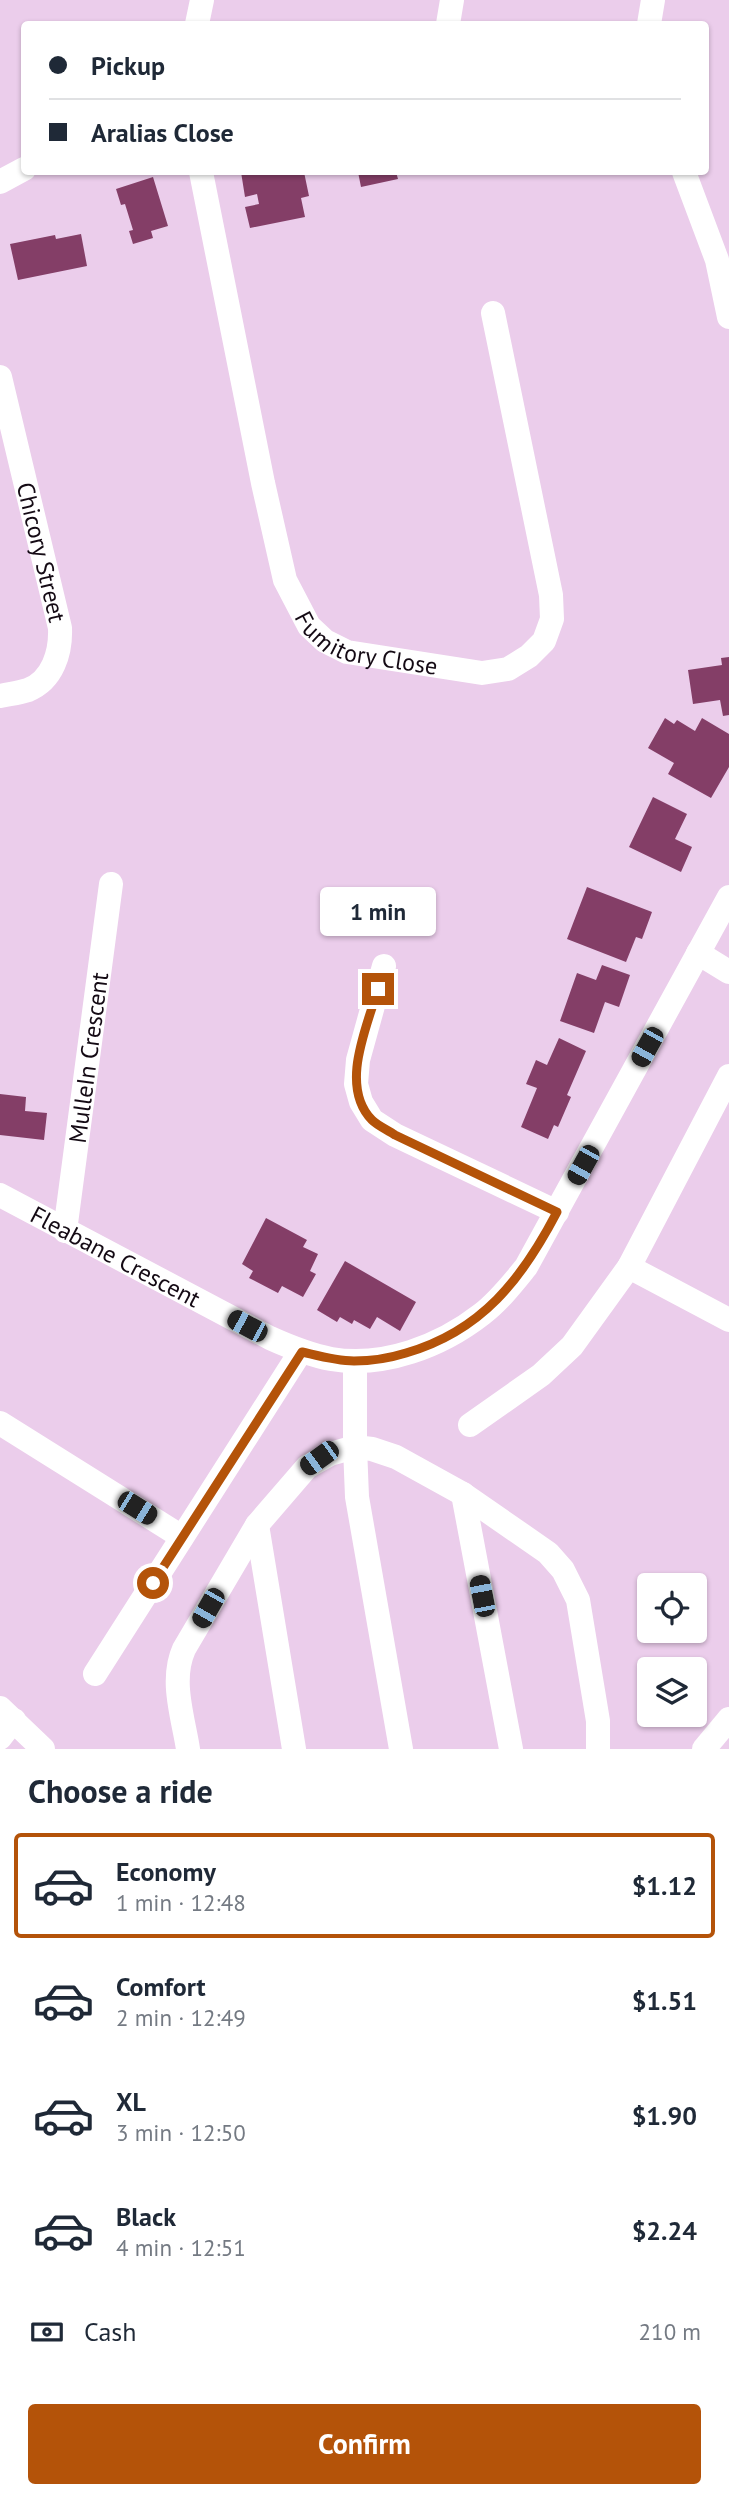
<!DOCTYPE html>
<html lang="en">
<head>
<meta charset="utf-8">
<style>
	:root { --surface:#fff; --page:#f2f2f3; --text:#1f2937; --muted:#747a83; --line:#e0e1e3; --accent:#b45309 }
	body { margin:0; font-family:"PT Sans",sans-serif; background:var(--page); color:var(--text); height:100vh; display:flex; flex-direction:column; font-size:26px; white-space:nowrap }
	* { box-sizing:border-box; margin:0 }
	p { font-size:23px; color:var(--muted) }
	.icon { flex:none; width:38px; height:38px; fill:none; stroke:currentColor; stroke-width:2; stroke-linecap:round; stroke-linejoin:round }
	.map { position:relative; height:1749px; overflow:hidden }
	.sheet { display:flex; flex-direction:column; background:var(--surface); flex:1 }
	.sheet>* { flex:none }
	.banner { position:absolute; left:21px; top:21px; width:688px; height:154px; border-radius:7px; box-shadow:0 2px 5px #0004; display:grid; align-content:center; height:154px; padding:0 28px; background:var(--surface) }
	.buttons { position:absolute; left:637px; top:1573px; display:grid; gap:14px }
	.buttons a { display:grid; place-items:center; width:70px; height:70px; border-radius:7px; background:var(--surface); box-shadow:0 2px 5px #0004; font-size:35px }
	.end { position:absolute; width:32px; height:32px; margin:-16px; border:9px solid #b45309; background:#fff; box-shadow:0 0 0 4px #fff }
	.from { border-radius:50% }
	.bubble { position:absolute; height:49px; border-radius:7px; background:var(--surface); box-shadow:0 2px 5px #0004; font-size:23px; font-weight:700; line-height:49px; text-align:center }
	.car { position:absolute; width:21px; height:42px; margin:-21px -10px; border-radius:9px; box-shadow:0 0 5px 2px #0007; background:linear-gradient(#222 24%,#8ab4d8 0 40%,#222 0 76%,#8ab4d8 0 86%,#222 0) }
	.banner b { display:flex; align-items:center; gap:24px; height:66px; font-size:26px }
	.banner b+b { border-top:2px solid var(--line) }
	.banner i { width:18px; height:18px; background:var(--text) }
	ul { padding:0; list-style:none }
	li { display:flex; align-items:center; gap:21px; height:105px; margin:0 14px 10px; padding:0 14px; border:4px solid transparent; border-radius:7px }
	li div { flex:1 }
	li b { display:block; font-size:26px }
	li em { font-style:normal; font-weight:700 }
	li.on { border-color:var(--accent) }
	li>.icon { width:63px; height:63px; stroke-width:1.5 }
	h2 { padding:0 28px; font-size:32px; line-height:84px }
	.pay { display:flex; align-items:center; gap:18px; height:77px; padding:0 28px; font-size:26px }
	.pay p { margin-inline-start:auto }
	.primary-button { display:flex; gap:14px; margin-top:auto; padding:14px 28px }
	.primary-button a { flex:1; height:80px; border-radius:7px; background:var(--accent); color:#fff; font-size:28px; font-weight:700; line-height:80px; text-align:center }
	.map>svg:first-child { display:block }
</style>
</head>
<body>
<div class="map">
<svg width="729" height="1749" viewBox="0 0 729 1749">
	<rect width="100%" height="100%" fill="#ebcdeb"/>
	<path fill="#843e67" d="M241 172H304L309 196 301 198 305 217 250 228 245 207 259 204 257 194 245 197Z
		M358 172H396L398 179 361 187Z
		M153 177 168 226 151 231 153 238 133 244 129 231 133 230 125 204 121 205 116 189Z
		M81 234 87 266 18 280 10 244 55 235 56 239Z
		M729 657V715L723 716 720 700 693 704 688 670 722 665 721 658Z
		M665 718 674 724 677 720 695 731 702 718 729 734V767L711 798 668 774 674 763 648 748Z
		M653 797 687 814 675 839 692 847 681 872 629 847Z
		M587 887 652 912 642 939 636 937 626 962 567 939Z
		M602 965 630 975 619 1007 605 1002 594 1033 560 1021 577 973 596 980Z
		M559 1038 586 1051 567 1095 571 1097 558 1127 554 1125 548 1139 521 1127 537 1088 526 1084 536 1060 547 1065Z
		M0 1094 26 1097 25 1111 47 1113 44 1140 0 1135Z
		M266 1218 307 1240 303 1247 318 1254 310 1271 316 1274 303 1297 282 1286 278 1293 249 1278 253 1271 242 1264Z
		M345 1261 416 1302 400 1331 377 1317 370 1329 354 1320 352 1324 340 1317 337 1322 317 1310Z"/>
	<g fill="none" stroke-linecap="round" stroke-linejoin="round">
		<g stroke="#fff" stroke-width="24">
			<path d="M197 24 202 0"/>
			<path d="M448 24 452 0"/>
			<path d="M649 24 653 0"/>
			<path id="s1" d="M201 172 263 483 285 580 309 626 325 641 347 652 482 673 508 669 529 656 544 641 552 619 551 595 493 313"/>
			<path d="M684 172 717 260 729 317"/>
			<path d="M0 182 24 169"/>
			<path id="s2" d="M0 377 60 628C61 652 53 680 28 690 19 693 9 694 0 696"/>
			<path d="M698 953 729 972"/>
			<path d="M384 966 358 1060 356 1084 361 1102 372 1120 395 1135 557 1212"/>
			<path id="s3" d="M0 1195 270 1338C290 1347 310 1355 331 1359 384 1368 441 1346 482 1314 499 1301 513 1283 526 1267L729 897"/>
			<path id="s4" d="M65 1231 111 884"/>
			<path d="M629 1267 729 1320"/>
			<path d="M355 1361V1447L357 1497 401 1749"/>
			<path d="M0 1423 182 1537"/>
			<path d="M470 1425 541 1375 572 1346 629 1267 729 1076"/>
			<path d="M463 1494 511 1749"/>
			<path d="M257 1525 294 1749"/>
			<path d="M95 1674 301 1351"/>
			<path d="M0 1708 43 1749"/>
			<path d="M0 1738 14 1720"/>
			<path d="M188 1749C183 1717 170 1680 184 1649L257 1525 307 1467 330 1454 355 1447 372 1449 396 1457 463 1494 548 1553 563 1570 578 1600 598 1721V1749"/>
			<path d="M704 1749 729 1719"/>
		</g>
	</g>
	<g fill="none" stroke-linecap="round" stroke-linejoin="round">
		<path stroke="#b45309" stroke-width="9" d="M153 1583 302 1352C319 1356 336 1361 354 1361 371 1361 390 1358 406 1353 482 1331 522 1279 557 1212L395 1135C388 1130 378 1126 372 1120 339 1086 367 1027 378 989"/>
	</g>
	<g text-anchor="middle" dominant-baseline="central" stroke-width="7" stroke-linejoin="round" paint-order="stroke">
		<g font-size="24" fill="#140a14" stroke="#f9daf9">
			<text stroke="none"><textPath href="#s2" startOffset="180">Chicory Street</textPath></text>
			<text stroke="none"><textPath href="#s1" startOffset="530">Fumitory Close</textPath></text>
			<text stroke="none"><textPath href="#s4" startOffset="175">MulleIn Crescent</textPath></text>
			<text stroke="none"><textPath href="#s3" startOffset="131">Fleabane Crescent</textPath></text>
		</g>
	</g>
</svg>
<div class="buttons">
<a><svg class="icon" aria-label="locate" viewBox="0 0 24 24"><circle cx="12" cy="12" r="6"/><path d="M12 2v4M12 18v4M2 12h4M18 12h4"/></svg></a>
<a><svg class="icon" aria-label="layers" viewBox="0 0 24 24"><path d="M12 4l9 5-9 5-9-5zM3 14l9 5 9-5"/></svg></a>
</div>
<i class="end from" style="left:153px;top:1583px"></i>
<i class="end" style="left:378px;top:989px"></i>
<div class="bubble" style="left:320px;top:887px;width:116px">1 min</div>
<i class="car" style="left:647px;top:1047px;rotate:209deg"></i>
<i class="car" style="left:583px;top:1165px;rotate:209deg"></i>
<i class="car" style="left:247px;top:1326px;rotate:298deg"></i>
<i class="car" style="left:319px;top:1458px;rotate:234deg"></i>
<i class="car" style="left:137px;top:1508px;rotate:122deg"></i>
<i class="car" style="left:482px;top:1596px;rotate:349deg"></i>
<i class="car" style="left:208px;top:1608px;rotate:210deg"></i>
<div class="banner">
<b><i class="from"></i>Pickup</b>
<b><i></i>Aralias Close</b>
</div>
</div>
<section class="sheet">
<h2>Choose a ride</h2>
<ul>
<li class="on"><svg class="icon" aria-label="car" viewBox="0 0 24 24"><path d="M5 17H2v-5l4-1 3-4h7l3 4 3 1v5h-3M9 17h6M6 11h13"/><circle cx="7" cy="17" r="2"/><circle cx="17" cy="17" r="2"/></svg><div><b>Economy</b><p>1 min · 12:48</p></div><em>$1.12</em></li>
<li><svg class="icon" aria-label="car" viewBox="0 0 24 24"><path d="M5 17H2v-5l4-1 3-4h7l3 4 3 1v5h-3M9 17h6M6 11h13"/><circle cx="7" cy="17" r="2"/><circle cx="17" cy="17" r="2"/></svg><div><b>Comfort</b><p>2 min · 12:49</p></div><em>$1.51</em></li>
<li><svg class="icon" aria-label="car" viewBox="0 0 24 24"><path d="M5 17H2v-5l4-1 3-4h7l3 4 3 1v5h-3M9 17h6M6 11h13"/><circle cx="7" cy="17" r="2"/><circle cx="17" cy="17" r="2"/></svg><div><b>XL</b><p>3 min · 12:50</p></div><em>$1.90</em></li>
<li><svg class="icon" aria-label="car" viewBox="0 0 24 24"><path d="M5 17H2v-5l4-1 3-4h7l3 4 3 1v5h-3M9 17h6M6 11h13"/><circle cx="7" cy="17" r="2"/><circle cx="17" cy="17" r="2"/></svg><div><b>Black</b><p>4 min · 12:51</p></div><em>$2.24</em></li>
</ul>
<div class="pay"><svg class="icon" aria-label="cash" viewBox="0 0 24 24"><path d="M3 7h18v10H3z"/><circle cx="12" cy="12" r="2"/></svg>Cash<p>210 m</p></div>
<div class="primary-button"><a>Confirm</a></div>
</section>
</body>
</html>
